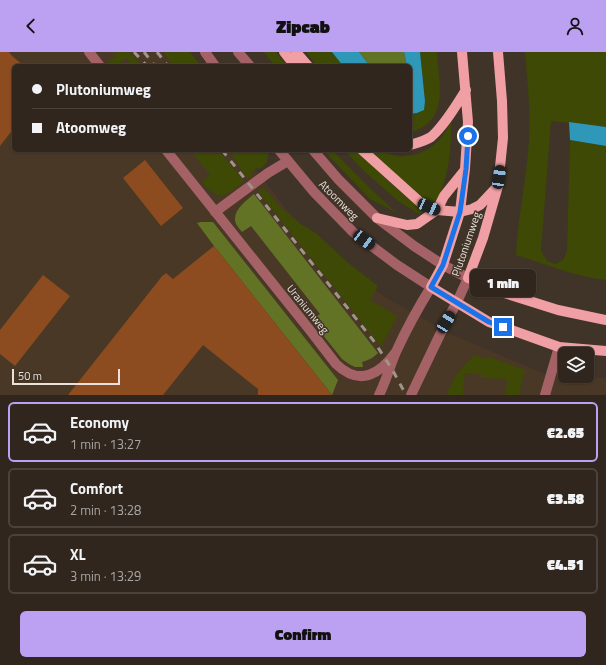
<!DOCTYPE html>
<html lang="en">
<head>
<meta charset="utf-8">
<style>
	:root { --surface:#30261d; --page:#382e26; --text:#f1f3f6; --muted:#a8a5a4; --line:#4b433b; --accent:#bca0f2 }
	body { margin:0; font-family:"Titillium Web",sans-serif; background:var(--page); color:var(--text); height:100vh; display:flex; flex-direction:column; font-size:15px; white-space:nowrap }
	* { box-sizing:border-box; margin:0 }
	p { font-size:13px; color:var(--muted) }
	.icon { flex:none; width:22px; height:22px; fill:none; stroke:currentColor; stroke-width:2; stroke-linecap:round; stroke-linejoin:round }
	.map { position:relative; height:343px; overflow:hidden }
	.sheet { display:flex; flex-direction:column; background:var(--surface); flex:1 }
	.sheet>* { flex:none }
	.top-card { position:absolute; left:12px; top:12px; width:400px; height:88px; border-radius:6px; box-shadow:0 1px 3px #0004,0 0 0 1px var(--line); display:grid; align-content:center; height:88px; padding:0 20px; background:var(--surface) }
	.controls { position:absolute; left:558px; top:295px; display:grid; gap:8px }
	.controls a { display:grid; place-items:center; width:36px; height:36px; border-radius:6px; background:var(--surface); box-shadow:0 1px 3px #0004,0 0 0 1px var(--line); font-size:20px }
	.scale { position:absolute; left:12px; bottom:10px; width:108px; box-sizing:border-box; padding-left:4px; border:2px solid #eae2da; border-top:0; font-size:11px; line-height:14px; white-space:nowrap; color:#eae2da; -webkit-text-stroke:3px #403327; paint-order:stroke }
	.end { position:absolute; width:18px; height:18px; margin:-9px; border:5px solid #1a73e8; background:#fff; box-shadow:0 0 0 2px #fff }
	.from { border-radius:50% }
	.bubble { position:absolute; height:28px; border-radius:6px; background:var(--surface); box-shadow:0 1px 3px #0004,0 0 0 1px var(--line); font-size:13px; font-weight:800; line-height:28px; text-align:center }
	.car { position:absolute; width:12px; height:24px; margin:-12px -6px; border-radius:5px; box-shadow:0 0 3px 1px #0007; background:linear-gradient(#222 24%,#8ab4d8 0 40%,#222 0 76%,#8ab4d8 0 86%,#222 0) }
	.top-card b { display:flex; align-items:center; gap:14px; height:38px; font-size:15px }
	.top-card b+b { border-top:1px solid var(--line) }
	.top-card i { width:10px; height:10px; background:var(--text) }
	ul { padding:7px 0 0; list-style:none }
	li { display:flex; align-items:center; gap:12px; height:60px; margin:0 8px 6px; padding:0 12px; border:2px solid var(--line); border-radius:6px }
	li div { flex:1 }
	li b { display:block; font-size:15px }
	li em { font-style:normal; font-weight:800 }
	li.on { border-color:var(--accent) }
	li>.icon { width:36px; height:36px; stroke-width:1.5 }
	.primary-button { display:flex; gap:8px; margin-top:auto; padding:8px 20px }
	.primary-button a { flex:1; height:46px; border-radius:6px; background:var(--accent); color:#111; font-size:16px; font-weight:800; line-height:46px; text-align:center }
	header { display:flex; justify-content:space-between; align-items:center; height:52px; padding:0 20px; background:var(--accent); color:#111; font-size:18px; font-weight:800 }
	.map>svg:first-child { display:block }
</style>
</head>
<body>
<header><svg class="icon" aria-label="back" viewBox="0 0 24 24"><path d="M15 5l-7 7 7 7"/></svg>Zipcab<svg class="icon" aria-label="person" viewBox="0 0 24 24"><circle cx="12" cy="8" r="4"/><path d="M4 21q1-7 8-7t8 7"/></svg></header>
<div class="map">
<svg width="606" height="343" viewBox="0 0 606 343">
	<rect width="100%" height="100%" fill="#403327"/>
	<path fill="#493826" d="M0 0H162L174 14H14V98H240L287 158 330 202 385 245 450 282 552 325 606 326V343H0Z"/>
	<path fill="#3d4904" d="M113 0H129L142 14H133L126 6 117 14H110L108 10 116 4Z
		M163 0H190L201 14H173Z
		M264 0H276L287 14H275Z
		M306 0H332L343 14H317Z
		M420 0H437C439 32 450 69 410 81V62L417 61 425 49Z
		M525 0H606V75L551 69 541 198 547 209 555 212 563 208 567 199 570 88 606 94V228C577 225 544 212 516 203 518 164 527 125 529 86 531 57 527 29 525 0Z
		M450 72H451C451 93 450 114 443 133 441 140 437 147 433 153L421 146 368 98C371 98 375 98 378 98 384 99 390 103 396 104 410 106 427 100 437 90 443 85 446 78 450 72Z
		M190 98H218L244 129C226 144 219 151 202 130L210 123Z
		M229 98H268C269 106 267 114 259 117L257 116 251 120 253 123 247 127Z
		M323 98H332L373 139 397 161 370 147Z
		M344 98H357C378 119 400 142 425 159L419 162 398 149 365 120Z
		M263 135 283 158 298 170 317 182 346 209 378 234 370 248 397 264 381 295 258 139Z
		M474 303 486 307 487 304 525 318 519 343H506L507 327 481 326V322L465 321 463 343H446L456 323Z"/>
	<path fill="#637325" d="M359 0H404L407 14H370Z
		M254 142 378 301C373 306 369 308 362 310L363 315H355L349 312 342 307 311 268 320 262 251 174 242 180C240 178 238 175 236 172 231 159 246 149 254 142Z
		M201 170H213L338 328 332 343 214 194 197 171Z"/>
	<path fill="#2f97b8" d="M332 0H359L370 14H343Z
		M404 0H420L425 49 424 58 417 61 410 62V14H407Z
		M569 70 606 75V94L570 88Z"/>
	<path fill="#8c4c1f" d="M0 0H9L12 4 24 14H14V76L0 94Z
		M145 108 183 156 161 174 123 126Z
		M214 194 332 343H258V337L203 293 163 343H68L163 223H164L166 221 173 227Z
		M43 223 70 244 15 314 0 302V278Z"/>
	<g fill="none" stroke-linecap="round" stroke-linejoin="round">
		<path stroke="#a46267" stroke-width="10" d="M89 0 100 14
			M205 0 215 14
			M238 0 250 14
			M166 98 309 277 336 312C360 335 380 322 396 300
			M279 98 314 140 353 180 397 213 431 235C418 256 406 278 396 300 390 314 386 329 379 343
			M313 98 338 127 377 166 414 194 443 213 468 226 457 250 446 270 411 343
			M215 160 268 121 288 109
			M545 343 559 295"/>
		<path stroke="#f09fa4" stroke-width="10" d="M284 0 295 14
			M296 0 308 14
			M462 0 468 70 465 117 460 160 443 213 431 235 489 270 559 295 606 299
			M498 0 502 49 503 86 498 134 483 186 468 226 501 240 558 258 606 268
			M410 93C417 91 425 89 431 85 445 73 456 53 466 38
			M362 98 421 151 437 158 460 160 472 157 480 153 496 136
			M377 166 407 173 417 172 437 158 444 144 465 118"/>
		<path stroke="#9f958b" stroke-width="3" stroke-dasharray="7 7" stroke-linecap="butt" d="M134 0 147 14
			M144 0 155 14
			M157 0 168 14
			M222 98 373 288 392 317 406 343"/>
	</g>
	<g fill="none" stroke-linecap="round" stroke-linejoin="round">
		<path stroke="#1a73e8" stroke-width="5" d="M468 84 466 117 460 160 443 213 431 235 489 270 503 275"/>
	</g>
	<g text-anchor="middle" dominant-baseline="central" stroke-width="3" stroke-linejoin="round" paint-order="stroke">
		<g font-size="11" fill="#eae2da" stroke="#403327">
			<text transform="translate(339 148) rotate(45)">Atoomweg</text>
			<text transform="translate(466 192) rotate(-71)">Plutoniumweg</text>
			<text transform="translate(308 257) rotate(51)">Uraniumweg</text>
		</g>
	</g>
</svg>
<div class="controls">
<a><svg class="icon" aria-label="layers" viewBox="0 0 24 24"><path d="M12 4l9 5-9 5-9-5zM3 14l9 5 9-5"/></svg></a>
</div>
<div class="scale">50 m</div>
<i class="end from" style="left:468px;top:84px"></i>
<i class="end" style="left:503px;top:275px"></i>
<div class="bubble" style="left:470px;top:217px;width:66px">1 min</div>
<i class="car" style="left:499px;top:125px;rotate:8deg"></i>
<i class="car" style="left:429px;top:155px;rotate:114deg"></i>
<i class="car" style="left:364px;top:188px;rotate:127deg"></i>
<i class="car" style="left:446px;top:270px;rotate:31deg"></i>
<div class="top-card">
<b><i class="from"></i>Plutoniumweg</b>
<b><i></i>Atoomweg</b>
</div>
</div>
<section class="sheet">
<ul>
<li class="on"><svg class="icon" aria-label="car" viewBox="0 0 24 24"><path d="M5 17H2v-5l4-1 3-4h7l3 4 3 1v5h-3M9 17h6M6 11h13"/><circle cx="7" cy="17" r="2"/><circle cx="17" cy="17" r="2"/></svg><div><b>Economy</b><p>1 min · 13:27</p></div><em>€2.65</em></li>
<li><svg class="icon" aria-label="car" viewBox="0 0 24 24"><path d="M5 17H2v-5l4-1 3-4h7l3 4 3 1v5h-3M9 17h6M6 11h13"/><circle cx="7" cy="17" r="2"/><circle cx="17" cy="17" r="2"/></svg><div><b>Comfort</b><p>2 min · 13:28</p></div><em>€3.58</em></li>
<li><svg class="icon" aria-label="car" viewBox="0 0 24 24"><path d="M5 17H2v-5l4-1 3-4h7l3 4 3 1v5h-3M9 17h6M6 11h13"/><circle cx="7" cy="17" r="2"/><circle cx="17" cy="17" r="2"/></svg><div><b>XL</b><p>3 min · 13:29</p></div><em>€4.51</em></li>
</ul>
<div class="primary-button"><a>Confirm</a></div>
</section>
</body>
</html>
